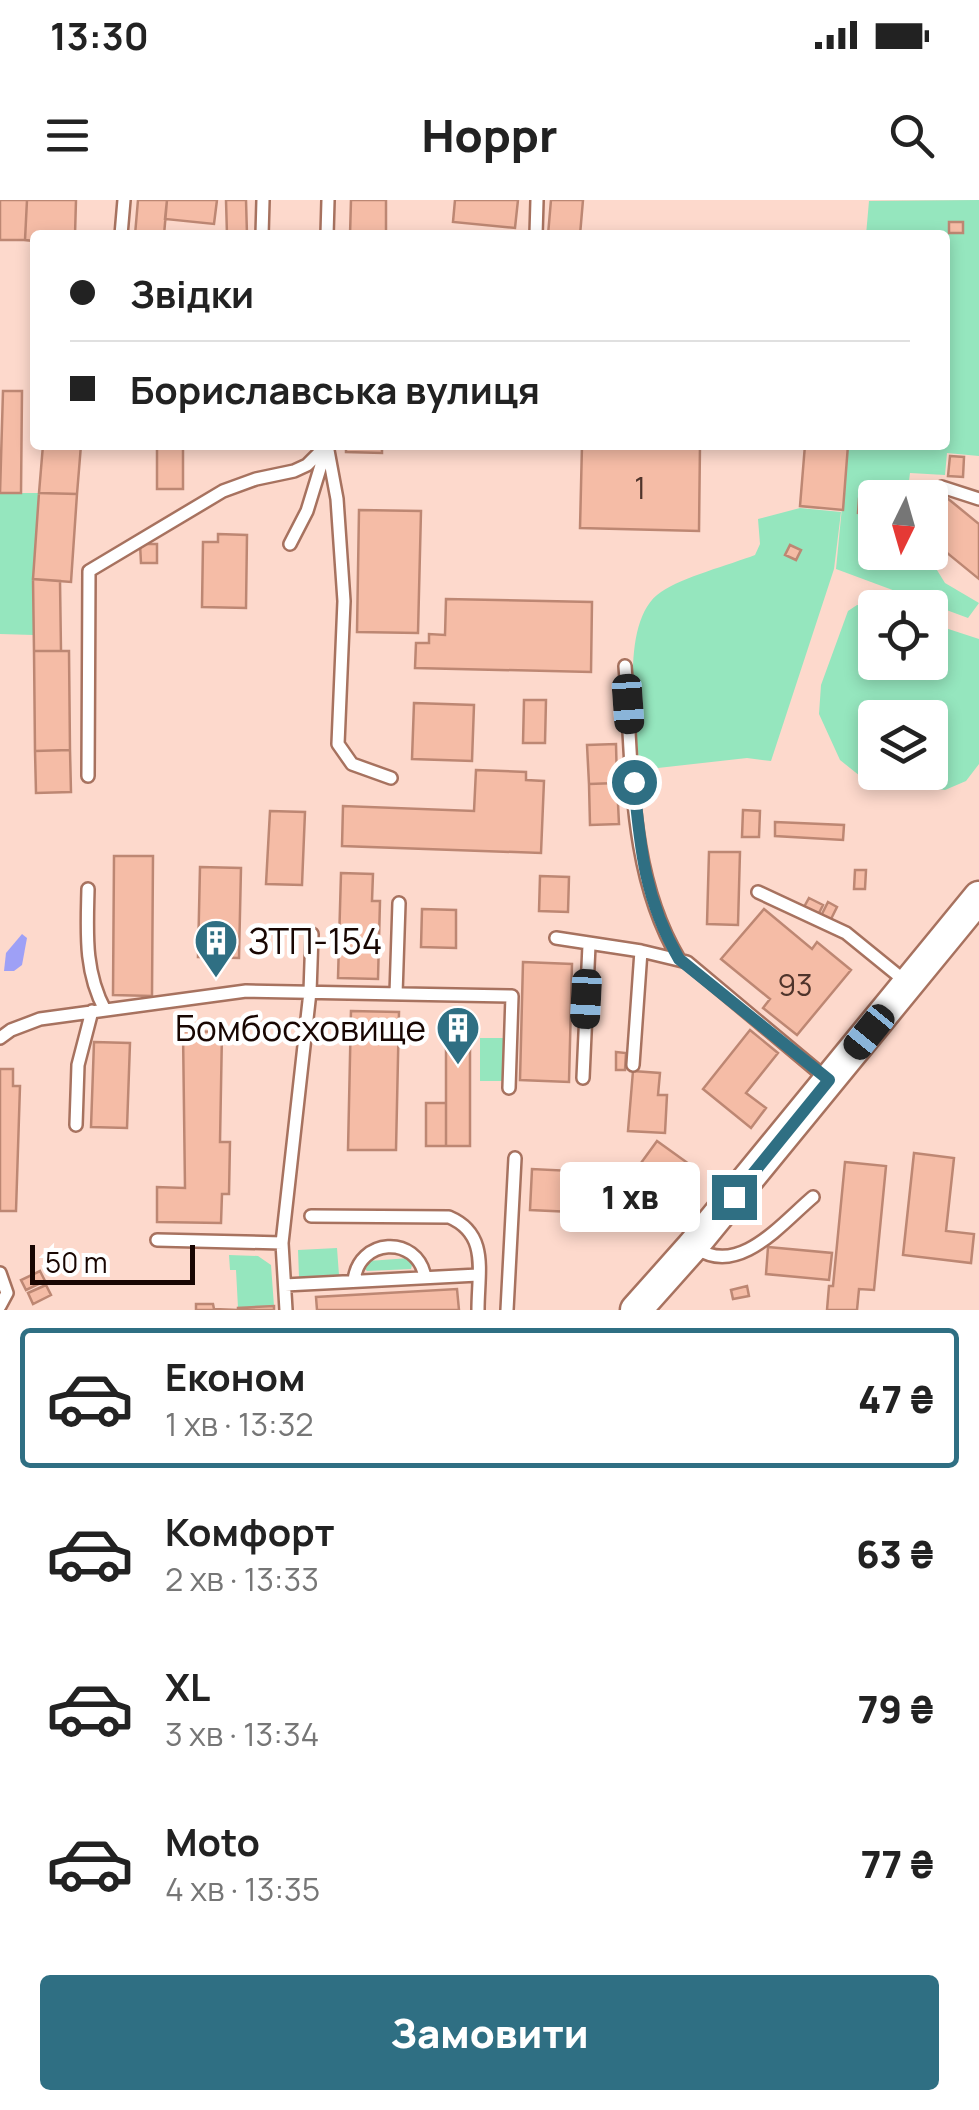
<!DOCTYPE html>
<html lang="uk">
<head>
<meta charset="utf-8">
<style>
	:root { --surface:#fff; --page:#f6f6f6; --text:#222; --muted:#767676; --line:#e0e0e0; --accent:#2f6f83 }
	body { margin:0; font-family:Manrope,sans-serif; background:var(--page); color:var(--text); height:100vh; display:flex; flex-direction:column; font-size:38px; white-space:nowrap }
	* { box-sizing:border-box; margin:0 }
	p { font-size:32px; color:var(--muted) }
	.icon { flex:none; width:55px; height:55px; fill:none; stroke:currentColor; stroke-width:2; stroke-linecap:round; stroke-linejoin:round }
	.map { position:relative; height:1110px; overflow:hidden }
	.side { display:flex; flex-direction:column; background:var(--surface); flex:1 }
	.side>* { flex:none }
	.top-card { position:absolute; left:30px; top:30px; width:920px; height:220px; border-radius:10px; box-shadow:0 5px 15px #0003; display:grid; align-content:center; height:220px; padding:0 40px; background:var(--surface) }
	.needle { width:65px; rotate:185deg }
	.buttons { position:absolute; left:858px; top:280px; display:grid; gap:20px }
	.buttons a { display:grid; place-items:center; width:90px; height:90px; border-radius:10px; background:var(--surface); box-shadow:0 5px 15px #0003; font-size:50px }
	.scale { position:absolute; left:30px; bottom:25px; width:165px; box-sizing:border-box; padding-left:10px; border:5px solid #180602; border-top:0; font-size:28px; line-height:35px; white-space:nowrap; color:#180602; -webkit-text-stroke:8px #fff; paint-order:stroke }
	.end { position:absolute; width:45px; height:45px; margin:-22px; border:12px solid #2f6f83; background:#fff; box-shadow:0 0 0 5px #fff }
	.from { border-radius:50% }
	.bubble { position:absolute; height:70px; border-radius:10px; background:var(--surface); box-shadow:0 5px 15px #0003; font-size:32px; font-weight:800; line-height:70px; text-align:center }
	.car { position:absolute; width:30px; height:60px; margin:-30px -15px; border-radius:12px; box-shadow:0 0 8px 2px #0007; background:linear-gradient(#222 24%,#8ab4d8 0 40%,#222 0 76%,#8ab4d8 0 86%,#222 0) }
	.top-card b { display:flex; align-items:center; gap:35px; height:95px; font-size:38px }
	.top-card b+b { border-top:2px solid var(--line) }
	.top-card i { width:25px; height:25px; background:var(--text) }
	ul { padding:18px 0 0; list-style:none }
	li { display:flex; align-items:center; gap:30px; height:140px; margin:0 20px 15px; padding:0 20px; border:5px solid transparent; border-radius:10px }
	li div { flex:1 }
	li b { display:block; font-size:38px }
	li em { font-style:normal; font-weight:800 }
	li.selected { border-color:var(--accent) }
	li>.icon { width:90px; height:90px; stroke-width:1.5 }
	.button { display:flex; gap:20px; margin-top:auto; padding:20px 40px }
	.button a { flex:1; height:115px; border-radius:10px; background:var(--accent); color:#fff; font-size:40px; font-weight:800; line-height:115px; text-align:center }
	.status { display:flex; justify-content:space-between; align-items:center; height:70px; padding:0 50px; background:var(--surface); direction:ltr }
	.status svg { height:28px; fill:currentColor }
	header { display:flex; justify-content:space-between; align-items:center; height:130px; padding:0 40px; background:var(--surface); font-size:45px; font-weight:800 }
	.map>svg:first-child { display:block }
</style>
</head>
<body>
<div class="status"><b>13:30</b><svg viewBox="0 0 49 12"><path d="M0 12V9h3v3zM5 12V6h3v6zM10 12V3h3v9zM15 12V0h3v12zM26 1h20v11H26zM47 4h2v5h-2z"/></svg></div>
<header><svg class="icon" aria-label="menu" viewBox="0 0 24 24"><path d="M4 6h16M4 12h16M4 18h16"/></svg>Hoppr<svg class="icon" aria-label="search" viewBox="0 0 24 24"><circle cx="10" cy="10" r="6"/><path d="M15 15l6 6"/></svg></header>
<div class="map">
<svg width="979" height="1110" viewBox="0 0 979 1110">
	<rect width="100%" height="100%" fill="#fdd9cc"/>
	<path fill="#95e6be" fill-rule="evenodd" d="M979 0V256L947 253 945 275 910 273 908 289 917 291V297L875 298V352L919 353 932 362 945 383 979 403 968 418 836 369 848 245H945V35H866L869 1Z
		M0 293H39L33 379 34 435 0 434Z
		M800 308 841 312 834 369 771 561 747 558 640 570C636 525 618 420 661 392 683 377 729 365 755 355L760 344 758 319Z
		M857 405 877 407 875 462H930V423L979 439V564L966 581 945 590 885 581 860 576 840 560 819 514 821 485 848 411ZM875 518H930V572H875Z
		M480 838H505L504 881H480Z
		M337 1048 339 1075 299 1077 298 1050Z
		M229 1055 258 1056 271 1065 274 1106 238 1108 236 1070H230Z
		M410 1058 413 1061 411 1069 367 1071 365 1069 368 1061Z"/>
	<path fill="#9ea0f6" d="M22 734 27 738 22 765 14 771H4L6 753Z"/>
	<path fill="#f5bca6" stroke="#bd8773" stroke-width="2.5" d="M0 0H27L25 40H0Z
		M27 0H76L75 35H35V41L25 40Z
		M138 0H167L164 35H135Z
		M167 0H217L214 24 165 19Z
		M226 0H246L247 35H227Z
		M351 0H386V35H350Z
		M455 0H518L515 28 453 22Z
		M551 0H583L580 35H548Z
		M949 22H963V33H949Z
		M3 191H22L21 293H0Z
		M43 245H81L77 294 39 293Z
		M157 245H183V289H157Z
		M346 245H382V253L346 252Z
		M582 245H700L699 331 580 328Z
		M805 245H848L843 310 800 306Z
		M950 256 964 257 963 277 948 276Z
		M899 289 917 291V298H899Z
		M39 293 77 294 71 382 33 379Z
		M941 293 979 324V379L930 339V306Z
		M859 299 875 301V315L858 313Z
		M359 310 421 311 418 433 357 432Z
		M218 334 247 335 246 408 202 407 203 342H218Z
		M140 344H157V363H141Z
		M790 345 801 350 796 360 785 355Z
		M33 379 60 381 61 451H34Z
		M446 399 592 402 591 472 415 468 416 443H429V434L445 435Z
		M34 451H69L70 550 35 551Z
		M524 500H546L545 543H523Z
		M414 503 474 505 472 561 412 559Z
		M616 544 617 583 589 584 587 545Z
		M70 550 71 592 36 593 35 551Z
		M476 570 526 572V580L544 581 541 653 342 646 343 606 474 611Z
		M617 583 619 624 590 625 589 584Z
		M743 610 760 611 759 637H742Z
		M270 611 305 612 302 685 266 684Z
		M775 622 844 625 843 640 775 636Z
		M709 652H740L738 725 707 724Z
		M114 656H153L152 796 113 795Z
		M200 667 241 668 239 758 198 757Z
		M855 670H866L865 689H854Z
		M341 673 373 674 372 701H380L378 779 338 778Z
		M540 676 569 677 568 712 539 711Z
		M809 698 823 705 818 715 804 707Z
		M828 702 837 707 830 721 821 716Z
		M422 709 456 710V748L421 747Z
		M764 709 812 749 817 742 851 770 797 835 763 808 770 799 721 759Z
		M523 762 572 764 569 882 520 880Z
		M351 811 399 812 396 950H348Z
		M446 821H470V946H446Z
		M750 830 778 853 746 893 766 908 751 928 703 889Z
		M183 831 222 832 220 942H230L229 994H222L221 1023 157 1022V987L185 988Z
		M94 842 130 843 127 928 91 927Z
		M616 852 626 853 625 870H616Z
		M0 869H13V886H20L16 1011H0Z
		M633 871 660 873 658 895H667L665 933 628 931Z
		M426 903H446V946H426Z
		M657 941 689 964 663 1000 638 1015 530 1010 532 969 633 974Z
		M914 953 954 958 946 1031 974 1034 971 1063 903 1055Z
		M845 962 886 966 874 1090 859 1089 857 1110H827L829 1086H833Z
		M768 1047 832 1053 829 1080 766 1074Z
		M40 1071 45 1081 26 1090 21 1080Z
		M46 1085 51 1095 33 1104 28 1093Z
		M747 1086 749 1096 733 1099 731 1090Z
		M457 1089 459 1110H317L316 1097Z
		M196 1104H213L214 1109 238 1110H196Z
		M274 1106V1110H238V1108Z"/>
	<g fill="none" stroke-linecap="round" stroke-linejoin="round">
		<defs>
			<path id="service" d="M121 35 124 0
				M262 35 263 0
				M327 35 328 0
				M536 35 537 0
				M327 245 337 299 344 401 338 544 352 564 391 578
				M930 298 942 287 979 299
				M290 344 307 311 326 249
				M625 466C633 564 627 672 679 759
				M88 576 89 371 223 291 256 279 294 271 307 265 327 245
				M88 689C87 732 84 771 105 810
				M758 692 846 733 905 781
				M556 738 641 751 687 762 827 879
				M396 794 399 703
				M0 838 11 830 40 819 246 791 512 796 509 888
				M633 865 641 751
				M583 878 589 745
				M76 925 78 865 92 811
				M311 1016 449 1017C489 1034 478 1071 478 1110
				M157 1040 282 1043
				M696 1048C739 1077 781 1024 813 997
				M0 1073 7 1093 0 1106
				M354 1081C358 1038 417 1034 425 1077
				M285 1085 478 1075
				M286 1110 282 1043 310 792 312 734
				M507 1110 515 958"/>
			<path id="tertiary" d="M636 1110 693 1046 979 697"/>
		</defs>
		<use href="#service" stroke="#a7725f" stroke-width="16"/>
		<use href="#tertiary" stroke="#a7725f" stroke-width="35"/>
		<use href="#service" stroke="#fff" stroke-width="11"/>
		<use href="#tertiary" stroke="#fff" stroke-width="30"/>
	</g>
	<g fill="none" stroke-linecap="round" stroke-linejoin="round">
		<path stroke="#2f6f83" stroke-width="12" d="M634 582C640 649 645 700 679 759L829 880 734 997"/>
	</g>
	<defs>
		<symbol id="building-pin" viewBox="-11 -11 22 30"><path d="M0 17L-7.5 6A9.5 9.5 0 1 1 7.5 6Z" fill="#2f6f83" stroke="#fff"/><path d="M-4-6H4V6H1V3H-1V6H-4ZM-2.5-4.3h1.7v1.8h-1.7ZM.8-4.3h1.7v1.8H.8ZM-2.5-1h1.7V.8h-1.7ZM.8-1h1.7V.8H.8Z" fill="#fff"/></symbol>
	</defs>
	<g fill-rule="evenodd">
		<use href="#building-pin" x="191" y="716" width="50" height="68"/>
		<use href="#building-pin" x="433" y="803" width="50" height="68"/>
	</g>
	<g text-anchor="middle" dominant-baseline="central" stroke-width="9" stroke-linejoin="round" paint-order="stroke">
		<g font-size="30" fill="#4f342b">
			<text x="640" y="287">1</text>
			<text x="795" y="784">93</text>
		</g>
		<g font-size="35" fill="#180602" stroke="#fff" text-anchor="start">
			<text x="248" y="741">ЗТП-154</text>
			<text x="426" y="828" text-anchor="end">Бомбосховище</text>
		</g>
	</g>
</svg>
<div class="buttons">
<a><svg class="needle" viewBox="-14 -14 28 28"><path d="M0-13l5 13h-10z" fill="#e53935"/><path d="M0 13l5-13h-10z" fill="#767676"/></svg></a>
<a><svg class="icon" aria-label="locate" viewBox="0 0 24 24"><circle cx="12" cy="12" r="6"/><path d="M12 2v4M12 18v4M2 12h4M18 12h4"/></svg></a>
<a><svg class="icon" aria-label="layers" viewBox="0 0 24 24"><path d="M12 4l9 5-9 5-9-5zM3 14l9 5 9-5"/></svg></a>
</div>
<div class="scale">50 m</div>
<i class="end from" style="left:634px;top:582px"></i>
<i class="end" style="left:734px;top:997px"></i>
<div class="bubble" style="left:560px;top:962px;width:140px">1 хв</div>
<i class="car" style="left:628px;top:504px;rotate:176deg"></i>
<i class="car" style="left:586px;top:799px;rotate:183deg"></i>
<i class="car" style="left:869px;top:832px;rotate:219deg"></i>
<div class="top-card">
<b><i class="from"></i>Звідки</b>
<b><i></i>Бориславська вулиця</b>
</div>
</div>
<section class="side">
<ul>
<li class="selected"><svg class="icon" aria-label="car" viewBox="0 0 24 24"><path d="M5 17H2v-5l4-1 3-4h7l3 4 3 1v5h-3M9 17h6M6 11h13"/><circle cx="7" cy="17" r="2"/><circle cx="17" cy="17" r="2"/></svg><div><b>Економ</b><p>1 хв · 13:32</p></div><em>47 ₴</em></li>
<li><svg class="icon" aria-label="car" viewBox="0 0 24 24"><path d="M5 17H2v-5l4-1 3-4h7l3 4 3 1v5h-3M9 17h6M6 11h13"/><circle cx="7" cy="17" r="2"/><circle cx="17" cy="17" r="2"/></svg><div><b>Комфорт</b><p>2 хв · 13:33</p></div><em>63 ₴</em></li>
<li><svg class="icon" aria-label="car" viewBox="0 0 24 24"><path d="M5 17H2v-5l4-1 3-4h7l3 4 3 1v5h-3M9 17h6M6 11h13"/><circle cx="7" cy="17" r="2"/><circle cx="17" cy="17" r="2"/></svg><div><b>XL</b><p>3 хв · 13:34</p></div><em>79 ₴</em></li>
<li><svg class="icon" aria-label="car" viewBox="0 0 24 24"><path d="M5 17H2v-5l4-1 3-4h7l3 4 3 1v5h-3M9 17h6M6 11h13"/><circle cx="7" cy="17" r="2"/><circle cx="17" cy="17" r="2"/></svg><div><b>Moto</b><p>4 хв · 13:35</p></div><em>77 ₴</em></li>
</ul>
<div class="button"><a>Замовити</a></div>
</section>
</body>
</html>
